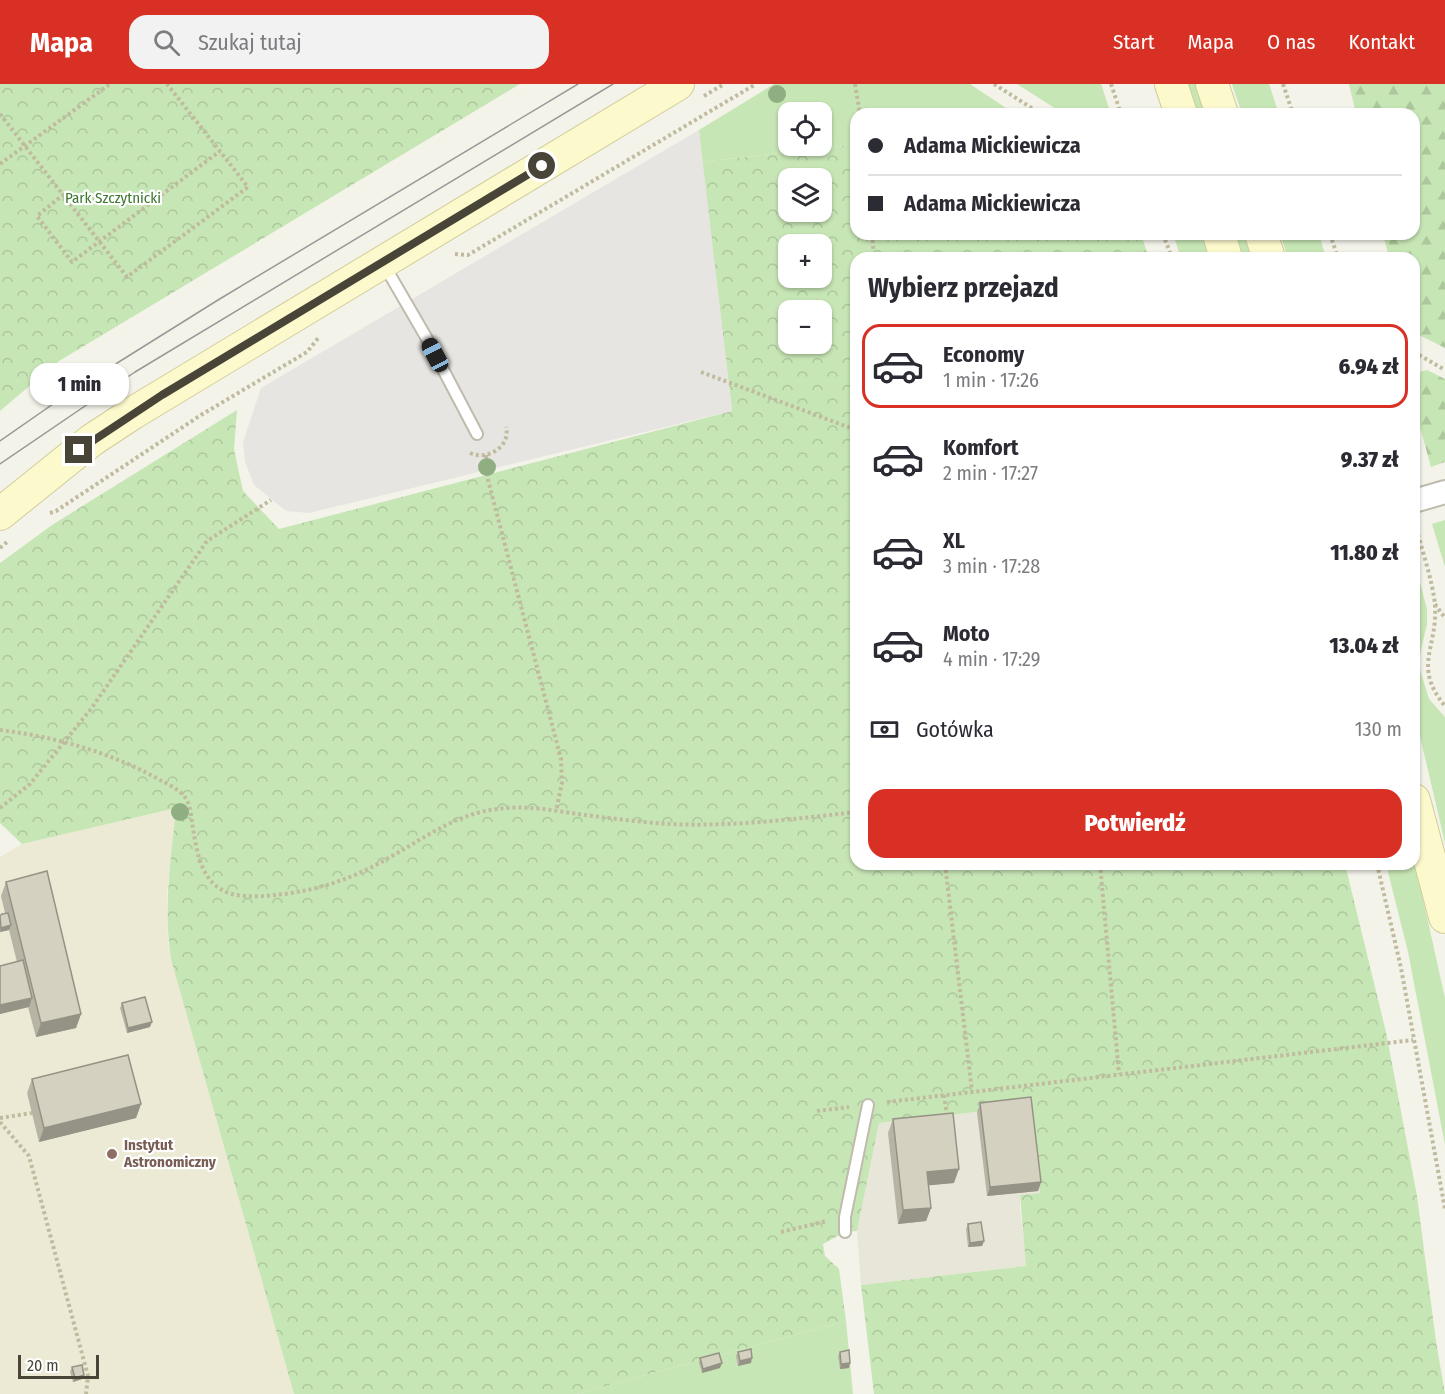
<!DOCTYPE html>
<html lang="pl">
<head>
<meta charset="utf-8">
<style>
	:root { --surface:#fff; --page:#f2f2f3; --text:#2b2b33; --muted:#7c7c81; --line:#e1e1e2; --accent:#d93025 }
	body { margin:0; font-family:"Fira Sans Condensed",sans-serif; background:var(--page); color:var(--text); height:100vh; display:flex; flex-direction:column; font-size:22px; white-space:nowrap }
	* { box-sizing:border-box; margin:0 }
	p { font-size:20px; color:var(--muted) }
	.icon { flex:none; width:33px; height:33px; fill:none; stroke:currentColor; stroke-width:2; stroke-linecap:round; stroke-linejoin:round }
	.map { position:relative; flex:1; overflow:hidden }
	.drawer { position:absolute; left:850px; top:168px; width:570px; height:618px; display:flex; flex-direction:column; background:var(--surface); border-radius:18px; box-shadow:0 2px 4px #0004 }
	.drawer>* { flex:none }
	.guide { position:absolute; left:850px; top:24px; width:570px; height:132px; border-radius:18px; box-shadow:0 2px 4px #0004; display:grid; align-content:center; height:132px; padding:0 18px; background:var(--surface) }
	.tools { position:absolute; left:778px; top:18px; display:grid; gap:12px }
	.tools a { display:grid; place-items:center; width:54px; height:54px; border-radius:12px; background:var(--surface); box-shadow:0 2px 4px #0004; font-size:30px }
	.scale { position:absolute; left:18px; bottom:15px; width:81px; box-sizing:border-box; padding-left:6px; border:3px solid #484538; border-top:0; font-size:16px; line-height:21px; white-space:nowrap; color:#484538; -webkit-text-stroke:4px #fff; paint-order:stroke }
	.end { position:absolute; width:27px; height:27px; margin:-14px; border:8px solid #484538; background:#fff; box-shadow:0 0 0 3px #fff }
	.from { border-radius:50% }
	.bubble { position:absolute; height:42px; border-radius:18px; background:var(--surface); box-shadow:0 2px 4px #0004; font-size:20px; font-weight:800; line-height:42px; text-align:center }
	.car { position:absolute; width:18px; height:36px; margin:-18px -9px; border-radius:8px; box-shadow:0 0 4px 2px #0007; background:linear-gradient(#222 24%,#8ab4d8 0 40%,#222 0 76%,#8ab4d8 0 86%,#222 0) }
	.guide b { display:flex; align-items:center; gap:21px; height:57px; font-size:22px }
	.guide b+b { border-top:2px solid var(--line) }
	.guide i { width:15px; height:15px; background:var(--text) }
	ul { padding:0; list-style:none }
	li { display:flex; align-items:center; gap:18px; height:84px; margin:0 12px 9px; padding:0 6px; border:3px solid transparent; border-radius:18px }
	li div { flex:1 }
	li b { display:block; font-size:22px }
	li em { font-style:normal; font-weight:800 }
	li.selected { border-color:var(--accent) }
	li>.icon { width:54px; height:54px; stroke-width:1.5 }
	h2 { padding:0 18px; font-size:27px; line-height:72px }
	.pay { display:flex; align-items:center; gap:15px; height:66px; padding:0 18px; font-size:22px }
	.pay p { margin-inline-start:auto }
	.primary-button { display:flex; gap:12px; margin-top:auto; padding:12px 18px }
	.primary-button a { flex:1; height:69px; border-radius:18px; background:var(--accent); color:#fff; font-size:24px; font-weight:800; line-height:69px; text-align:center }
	header { display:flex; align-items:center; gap:36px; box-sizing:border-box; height:84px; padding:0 30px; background:var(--accent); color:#fff }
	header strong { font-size:28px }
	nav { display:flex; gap:33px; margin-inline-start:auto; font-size:21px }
	.search { width:420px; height:54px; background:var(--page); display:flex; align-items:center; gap:15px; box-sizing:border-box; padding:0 21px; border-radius:18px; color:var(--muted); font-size:22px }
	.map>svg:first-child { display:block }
</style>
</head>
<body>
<header>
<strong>Mapa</strong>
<div class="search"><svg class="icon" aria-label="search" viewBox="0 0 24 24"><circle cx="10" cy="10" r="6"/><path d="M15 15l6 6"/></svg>Szukaj tutaj</div>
<nav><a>Start</a><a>Mapa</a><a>O nas</a><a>Kontakt</a></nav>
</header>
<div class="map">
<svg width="1445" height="1310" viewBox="0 0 1445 1310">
	<defs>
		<pattern id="forest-firs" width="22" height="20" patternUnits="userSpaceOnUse" patternTransform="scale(1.5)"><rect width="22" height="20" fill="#c7e6b5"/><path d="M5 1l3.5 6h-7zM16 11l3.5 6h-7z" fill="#acc79c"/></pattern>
		<pattern id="park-crowns" width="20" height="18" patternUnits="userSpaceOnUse" patternTransform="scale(1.5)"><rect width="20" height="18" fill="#c7e6b5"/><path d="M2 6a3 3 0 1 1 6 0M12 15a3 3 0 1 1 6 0" fill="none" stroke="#acc79c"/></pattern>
	</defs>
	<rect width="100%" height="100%" fill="#f4f3ea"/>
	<path fill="#e8e6d8" d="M1029 1022 1040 1109 1020 1111V1125L1027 1182 861 1201 857 1147 879 1039Z"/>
	<path fill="#ecead5" d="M176 724 167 810 168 858 171 874 294 1310H0V773L22 760Z"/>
	<path fill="#c7e6b5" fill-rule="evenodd" d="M774 0H970L1015 30H856V60L702 78 699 46ZM789 28H822V62H789Z
		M1017 0H1101L1111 30H1064Z
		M1187 0H1196L1206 30H1197Z
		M1232 0H1269L1279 30H1242Z
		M1173 150H1204L1212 174H1181Z
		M1236 150H1247L1255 174H1241Z
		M1280 150H1319L1326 174H1288Z
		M1445 436V483L1432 440Z
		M1415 480 1427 525V540L1418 579 1429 615 1445 633V759L1415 631Z
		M1415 779 1445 914V1061L1408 868 1386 780Z
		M846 1237 853 1310H576Z"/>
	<path fill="url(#forest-firs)" d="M1349 0H1445V264L1415 249 1414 174H1389L1383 150H1414V30H1356Z
		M1427 286 1445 295V378L1431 383 1415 325V289Z"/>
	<path fill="url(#park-crowns)" fill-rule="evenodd" d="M0 0H520L59 277 0 327Z
		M856 60V150H1141L1149 174H856V780H1345L1386 948 1417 1112 1436 1257 1445 1310H874L861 1201 1026 1182 1020 1111 1040 1109 1028 1022 879 1039 857 1147 845 1148 823 1160 825 1172 839 1185 846 1237 576 1310H294L171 875C163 825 171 774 176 724L22 760 0 739V479L52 441 237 326 234 365 243 407 279 445 732 327 702 78ZM789 94H822V128H789ZM789 160H822V194H789ZM789 226H822V260H789Z"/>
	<path fill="#e6e5e1" d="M699 46 732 327 309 429 286 427 254 401 245 378 243 358 261 304Z"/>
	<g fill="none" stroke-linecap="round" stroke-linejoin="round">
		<defs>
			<path id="lane" d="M383 179 426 253 477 350
				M845 1148V1133L868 1021"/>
			<path id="street" d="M1414 417 1445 408"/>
			<path id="secondary" d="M1171 0 1181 30
				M1212 0 1222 30
				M1219 150 1226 174
				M1261 150 1269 174
				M0 430 92 356 133 329 678 0
				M1414 716 1445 833"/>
		</defs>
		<use href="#lane" stroke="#bfbcad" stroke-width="14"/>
		<use href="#street" stroke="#bfbcad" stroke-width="26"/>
		<use href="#secondary" stroke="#d1cd9c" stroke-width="34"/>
		<path stroke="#c0bb9f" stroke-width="4" stroke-dasharray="3 3" stroke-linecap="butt" d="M855 0 860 30
			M994 0 1041 30
			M1111 0 1121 30
			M1283 0 1293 30
			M704 12 724 0
			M0 30 127 193 248 103 167 0
			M0 80 110 0
			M64 110 37 132 72 178 220 67
			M872 150 874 174
			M1163 150 1172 174
			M1330 150 1338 174
			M455 170 468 171 756 0
			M1414 268 1445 286
			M701 288 856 346
			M470 369C488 377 511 362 506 343
			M486 371 488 396 561 675 562 699 556 727
			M50 429 56 427 201 331 307 268 319 253
			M1415 439C1421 463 1433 498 1435 521 1438 564 1412 582 1445 622
			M0 464 7 458
			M1435 520 1445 534
			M0 646C56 653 110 668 160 696 168 700 178 705 184 712 190 719 191 730 192 739 197 767 200 801 232 810 248 814 267 812 284 810 324 805 358 792 392 772 426 753 456 730 497 725 523 721 552 726 578 730 608 734 639 738 669 740 732 743 795 735 856 728
			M0 724 30 700 91 625 207 457 271 416
			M945 780 972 1007
			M1100 780 1119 990
			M1377 780 1401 884 1445 1125
			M944 1011 947 1031
			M887 1018 1413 956
			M817 1027 849 1023
			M0 1034 32 1029
			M0 1038 29 1072 88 1292 86 1310
			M781 1148 827 1137"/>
		<use href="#lane" stroke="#fff" stroke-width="10"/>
		<use href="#street" stroke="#fff" stroke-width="22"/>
		<use href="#secondary" stroke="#fcf9cc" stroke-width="32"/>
		<path stroke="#989898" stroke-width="1.5" d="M0 357 66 311 218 216 578 0
			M0 380 135 288 613 0"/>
	</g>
	<g fill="#8faf83">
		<circle cx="777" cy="10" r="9"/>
		<circle cx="487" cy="383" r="9"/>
		<circle cx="180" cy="728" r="9"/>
	</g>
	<path fill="#b7b4a5" d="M6 798 81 930 76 944 36 953 28 923 0 930 17 878 9 846 0 848V832L5 829 1 812Z
		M122 919 150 943 127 949 120 924Z
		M32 995 141 1020 136 1034 39 1058 27 1009Z
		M980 1019 1041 1098 1038 1107 987 1112 977 1028Z
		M893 1035 954 1099 928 1101 931 1124 926 1137 898 1140 888 1049Z
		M968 1140 984 1157 982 1162 968 1163 966 1145Z
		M738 1268 751 1279 738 1282 736 1272Z
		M840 1268 849 1284 840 1285 838 1272Z
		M700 1274 720 1284 702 1289 699 1279Z
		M72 1283 84 1291 82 1295 73 1298 70 1288Z"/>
	<path fill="#959286" d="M11 841 9 846 0 848 1 844Z
		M32 914 29 923 0 930V921Z
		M81 930 76 944 36 953 41 939Z
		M152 938 150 943 127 949 128 944Z
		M141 1020 136 1034 39 1058 44 1044Z
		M959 1085 954 1099 922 1102 927 1088Z
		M1041 1098 1038 1107 987 1112 990 1103Z
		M931 1124 926 1137 898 1140 903 1126Z
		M984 1157 982 1162 968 1163 970 1159Z
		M752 1274 751 1279 738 1282 740 1277Z
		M722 1279 720 1284 702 1289 703 1285Z
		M850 1279 849 1284 840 1285 841 1280Z
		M84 1291 82 1295 73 1298 75 1294Z"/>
	<path fill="#d5d1c0" stroke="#959286" stroke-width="1.5" d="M47 787 81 930 41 939 6 798Z
		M8 829 11 841 1 844 0 832 2 830Z
		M23 876 32 914 0 921V882Z
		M145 913 152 938 128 944 122 919Z
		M128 971 141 1020 44 1044 32 995Z
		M1031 1013 1041 1098 990 1103 980 1019Z
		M953 1029 959 1085 927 1088 931 1124 903 1126 893 1035Z
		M981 1138 984 1157 970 1159 968 1140Z
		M751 1265 752 1274 740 1277 738 1268Z
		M849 1266 850 1279 841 1280 840 1268Z
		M719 1269 722 1279 703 1285 700 1274Z
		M82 1281 84 1291 75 1294 72 1283Z"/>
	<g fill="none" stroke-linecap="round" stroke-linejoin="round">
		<path stroke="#484538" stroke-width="8" d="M79 366 162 311 542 82"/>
	</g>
	<circle fill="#8d6e63" stroke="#fff" stroke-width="2" cx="112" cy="1070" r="6"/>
	<g text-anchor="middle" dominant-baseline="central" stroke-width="4.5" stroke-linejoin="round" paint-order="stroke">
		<g font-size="15" fill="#3c772e" stroke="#fff">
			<text x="113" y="114">Park Szczytnicki</text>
		</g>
		<g font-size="15" font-weight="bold" fill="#785e54" stroke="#fff" text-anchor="start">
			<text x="124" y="1061">Instytut<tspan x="124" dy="17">Astronomiczny</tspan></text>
		</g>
	</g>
</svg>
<div class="tools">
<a><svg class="icon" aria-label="locate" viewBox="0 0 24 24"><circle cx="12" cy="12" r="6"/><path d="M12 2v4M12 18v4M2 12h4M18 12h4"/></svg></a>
<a><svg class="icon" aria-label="layers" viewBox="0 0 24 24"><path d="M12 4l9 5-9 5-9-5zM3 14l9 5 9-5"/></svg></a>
<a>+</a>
<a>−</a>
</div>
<div class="scale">20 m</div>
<i class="end from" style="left:542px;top:82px"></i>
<i class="end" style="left:79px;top:366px"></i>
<div class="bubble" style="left:30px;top:279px;width:99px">1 min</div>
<i class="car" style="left:435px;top:271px;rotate:332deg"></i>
<div class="guide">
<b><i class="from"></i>Adama Mickiewicza</b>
<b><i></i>Adama Mickiewicza</b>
</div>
<section class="drawer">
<h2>Wybierz przejazd</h2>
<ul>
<li class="selected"><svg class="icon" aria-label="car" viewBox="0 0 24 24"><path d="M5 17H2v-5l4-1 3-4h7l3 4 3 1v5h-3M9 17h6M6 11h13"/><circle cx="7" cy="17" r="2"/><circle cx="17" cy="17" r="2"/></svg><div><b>Economy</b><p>1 min · 17:26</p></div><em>6.94 zł</em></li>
<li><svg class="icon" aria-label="car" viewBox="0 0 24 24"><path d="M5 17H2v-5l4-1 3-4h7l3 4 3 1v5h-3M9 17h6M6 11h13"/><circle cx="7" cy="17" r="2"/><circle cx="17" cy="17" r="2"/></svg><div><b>Komfort</b><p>2 min · 17:27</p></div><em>9.37 zł</em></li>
<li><svg class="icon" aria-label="car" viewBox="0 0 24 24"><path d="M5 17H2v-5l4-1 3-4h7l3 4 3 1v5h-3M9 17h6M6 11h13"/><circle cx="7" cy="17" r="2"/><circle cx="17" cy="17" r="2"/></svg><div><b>XL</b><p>3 min · 17:28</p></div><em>11.80 zł</em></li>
<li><svg class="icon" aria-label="car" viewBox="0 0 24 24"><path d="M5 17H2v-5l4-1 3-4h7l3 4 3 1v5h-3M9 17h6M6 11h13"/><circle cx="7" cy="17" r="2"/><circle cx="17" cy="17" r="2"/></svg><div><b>Moto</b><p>4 min · 17:29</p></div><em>13.04 zł</em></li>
</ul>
<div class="pay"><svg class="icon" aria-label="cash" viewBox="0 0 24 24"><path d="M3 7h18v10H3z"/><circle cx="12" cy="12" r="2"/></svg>Gotówka<p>130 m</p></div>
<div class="primary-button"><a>Potwierdź</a></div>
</section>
</div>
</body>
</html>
